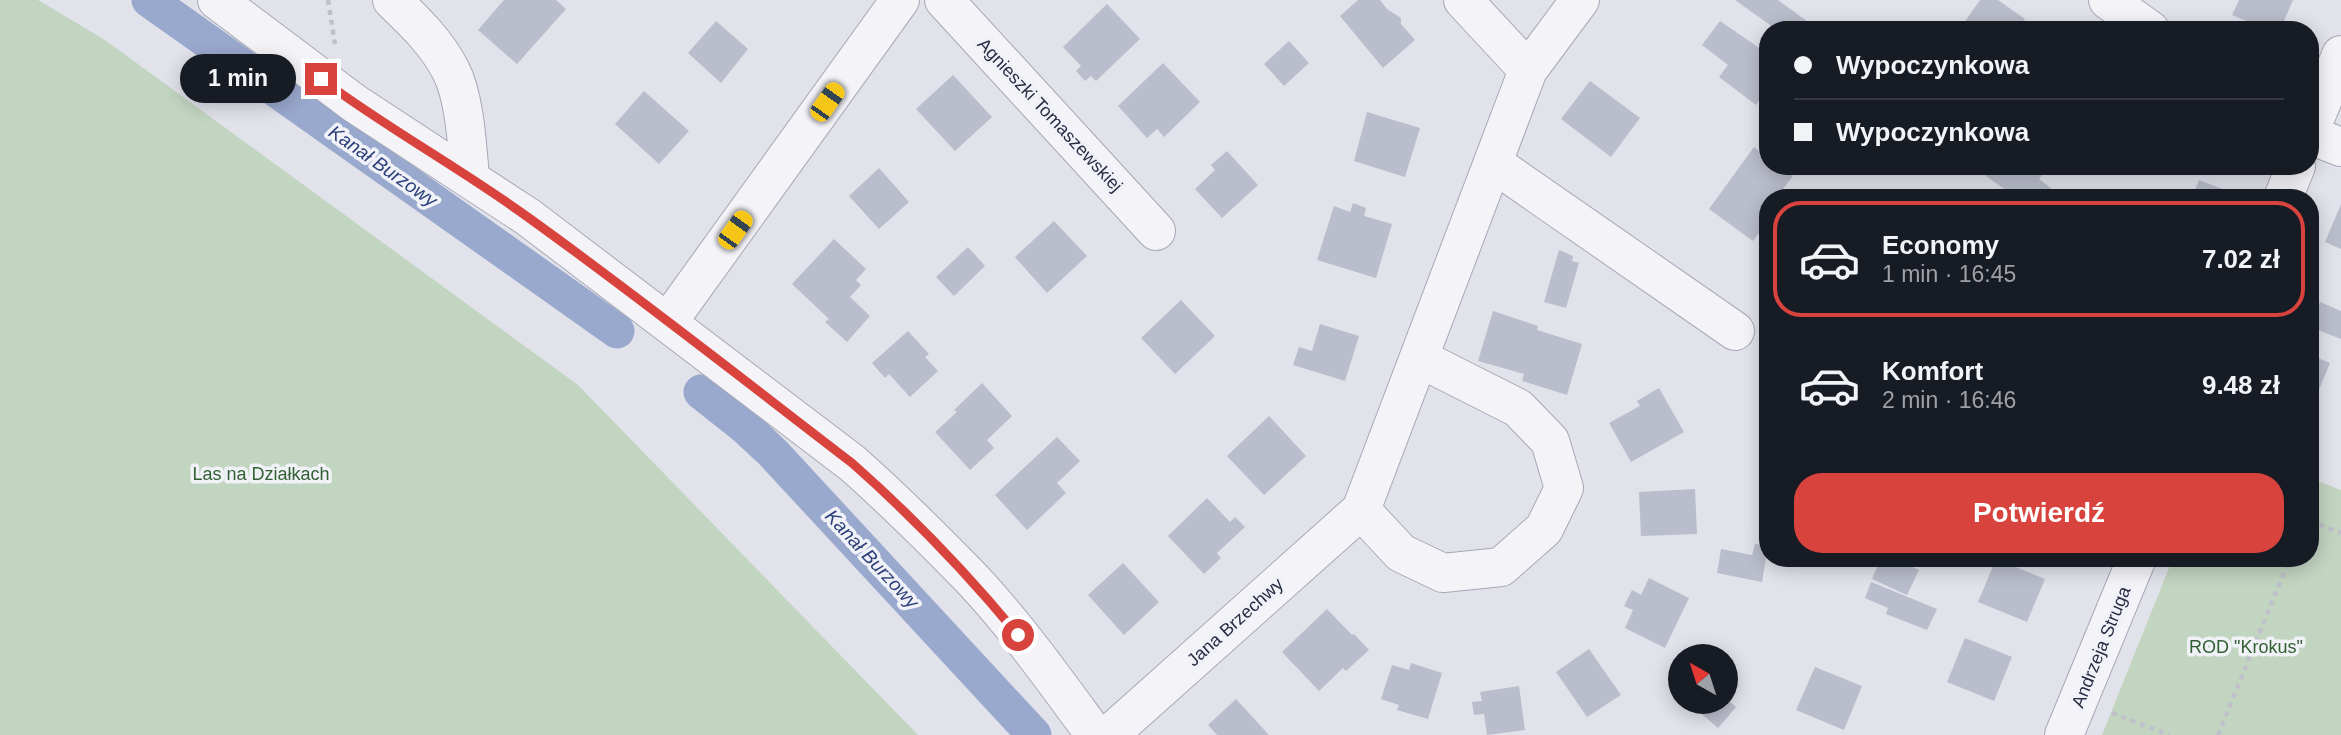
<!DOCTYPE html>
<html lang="pl">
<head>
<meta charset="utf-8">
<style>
	:root { --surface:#171b24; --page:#242831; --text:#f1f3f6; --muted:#9ea1a6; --line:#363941; --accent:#d8443d }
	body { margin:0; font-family:Helvetica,sans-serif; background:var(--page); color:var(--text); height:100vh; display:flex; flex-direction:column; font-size:26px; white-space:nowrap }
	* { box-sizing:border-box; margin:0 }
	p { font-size:23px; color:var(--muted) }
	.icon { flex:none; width:38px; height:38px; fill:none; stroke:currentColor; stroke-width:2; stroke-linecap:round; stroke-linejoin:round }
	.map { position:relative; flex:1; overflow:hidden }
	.panel { position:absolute; left:1759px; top:189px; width:560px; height:378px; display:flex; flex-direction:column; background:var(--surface); border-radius:28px; box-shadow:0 4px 18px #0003 }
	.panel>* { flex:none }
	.top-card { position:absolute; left:1759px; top:21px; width:560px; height:154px; border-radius:28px; box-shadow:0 4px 18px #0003; display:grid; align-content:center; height:154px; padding:0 35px; background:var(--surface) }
	.needle { width:46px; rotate:321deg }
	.controls { position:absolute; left:1668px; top:644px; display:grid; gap:14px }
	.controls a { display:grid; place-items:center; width:70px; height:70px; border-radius:50%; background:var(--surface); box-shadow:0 4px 18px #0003; font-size:35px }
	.end { position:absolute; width:32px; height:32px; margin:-16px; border:9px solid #d8443d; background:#fff; box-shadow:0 0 0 4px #fff }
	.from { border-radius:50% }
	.bubble { position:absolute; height:49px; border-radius:24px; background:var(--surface); box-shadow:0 4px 18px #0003; font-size:23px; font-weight:700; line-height:49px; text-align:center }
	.car { position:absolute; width:21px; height:42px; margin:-21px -10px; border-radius:9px; box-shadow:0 0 5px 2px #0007; background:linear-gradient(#f5c518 24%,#345 0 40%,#f5c518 0 76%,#345 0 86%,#f5c518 0) }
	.top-card b { display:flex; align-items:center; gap:24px; height:66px; font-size:26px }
	.top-card b+b { border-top:2px solid var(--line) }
	.top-card i { width:18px; height:18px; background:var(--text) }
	ul { padding:12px 0 0; list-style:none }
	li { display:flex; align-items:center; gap:21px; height:116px; margin:0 14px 10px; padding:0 21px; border:4px solid transparent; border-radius:28px }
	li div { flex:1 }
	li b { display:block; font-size:26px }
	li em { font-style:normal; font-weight:700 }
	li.active { border-color:var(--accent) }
	li>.icon { width:63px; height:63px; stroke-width:1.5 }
	.primary-button { display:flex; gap:14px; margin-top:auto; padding:14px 35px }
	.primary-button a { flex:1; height:80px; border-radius:28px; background:var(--accent); color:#fff; font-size:28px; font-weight:700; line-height:80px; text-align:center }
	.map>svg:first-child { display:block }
</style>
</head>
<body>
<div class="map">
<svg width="2341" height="735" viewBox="0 0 2341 735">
	<rect width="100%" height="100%" fill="#e1e2ea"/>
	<path fill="#c2d5c1" d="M0 0H38L105 40 578 385 918 735H0Z
		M2310 478 2341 490V735H2102L2173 558H2310Z"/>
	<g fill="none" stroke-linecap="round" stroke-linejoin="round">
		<path stroke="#99a8cd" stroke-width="35" d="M149 0 617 331
			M701 392 744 426 773 453 1034 735"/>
	</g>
	<path fill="#babdcb" d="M504 0H556L566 9 517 64 478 30Z
		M1358 0H1380L1387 9 1401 18V24L1415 40 1383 68 1340 16Z
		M1735 0H1778L1815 27 1813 30H1777Z
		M1980 0H1998L2025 19 2017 30H1959Z
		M2239 0H2293L2280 30H2268L2232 15Z
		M1107 4 1140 39 1096 81 1091 76 1085 81 1076 71 1081 66 1063 47Z
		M716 21 748 49 721 83 688 53Z
		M1720 21 1768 54V92L1766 95 1764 93 1756 105 1719 77 1728 65 1702 45Z
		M1289 41 1309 63 1284 86 1264 64Z
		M1163 63 1200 102 1164 137 1157 129 1147 138 1118 106Z
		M953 75 992 117 955 151 916 109Z
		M1590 81 1640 118 1611 157 1561 119Z
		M644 91 689 131 659 164 615 124Z
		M1367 112 1420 128 1405 177 1354 161Z
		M1754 147 1768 158V166H1779L1793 176 1776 198H1768V221L1753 241 1709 209Z
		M1227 151 1258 185 1222 218 1195 189 1215 170 1211 165Z
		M1972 166H2021L2028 171 2032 166H2038L2045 171 2039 179 2051 188 2045 198H2017Z
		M879 168 909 202 879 229 849 196Z
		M2199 180 2238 195 2237 198H2192Z
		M1353 203 1366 208 1364 216 1392 224 1376 278 1317 260 1334 206 1350 212Z
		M2341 204V249L2325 242Z
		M1054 221 1087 256 1047 293 1015 257Z
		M834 239 866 269 856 280 861 285 850 297 870 316 847 342 825 322 829 319 792 284Z
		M968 247 985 266 954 296 936 277Z
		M1559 250 1573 256 1572 261 1579 263 1566 308 1544 302Z
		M1181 300 1215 336 1175 374 1141 338Z
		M2320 302 2341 311V339L2310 327Z
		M1493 311 1538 326 1537 330 1582 344 1567 395 1522 381 1524 374 1478 361Z
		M1320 324 1359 336 1345 381 1293 365 1299 347 1312 351Z
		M908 331 929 354 925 357 938 371 910 397 889 374 885 378 872 363Z
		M2310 355 2330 363 2310 412Z
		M982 383 1012 416 987 440 994 448 970 470 935 432 957 412 954 410Z
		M1659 388 1684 432 1631 462 1609 423 1640 406 1637 401Z
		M1269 416 1306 456 1264 495 1227 456Z
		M1057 437 1080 461 1057 483 1066 493 1027 530 995 495Z
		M1695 489 1697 534 1641 536 1639 492Z
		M1207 498 1230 522 1235 517 1245 527 1217 553 1221 558 1204 574 1168 536Z
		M1755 544 1768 546 1762 582 1717 573 1721 549 1752 555Z
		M1881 558H1894L1919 570 1907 595 1872 579Z
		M1996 559 2045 579 2027 622 1978 602Z
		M1123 563 1159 602 1124 635 1088 595Z
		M1649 578 1689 598 1665 648 1625 628 1633 610 1624 606 1632 590 1641 595Z
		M1871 582 1937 609 1927 630 1886 614 1888 608 1865 598Z
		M1327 609 1352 635 1354 634 1369 650 1346 671 1343 668 1319 691 1282 652Z
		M1965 638 2012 657 1994 701 1947 682Z
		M1589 649 1621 695 1587 717 1556 672Z
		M1411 663 1442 673 1428 719 1397 710 1399 705 1381 699 1392 665 1409 670Z
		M1815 667 1862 686 1844 730 1796 710Z
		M1519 686 1525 730 1487 735 1484 714 1474 715 1472 702 1482 701 1480 692Z
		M1726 698 1736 707 1718 728 1688 702H1726Z
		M1236 699 1269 735H1217L1208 725Z"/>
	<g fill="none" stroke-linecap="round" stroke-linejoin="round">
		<defs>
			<path id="minor" d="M217 0 354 103 528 217 852 463C894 500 933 539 972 579 1017 627 1056 682 1095 735
				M392 0C414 21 437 43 451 71 465 98 467 146 470 177
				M944 0 1156 231
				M1463 0 1528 70
				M2108 0 2150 30
				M2310 131 2341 55
				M2310 135 2341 147
				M1493 163 1735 331
				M2283 198 2296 166
				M668 322 900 0
				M1361 510 1401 553 1443 573 1501 567 1544 529 1564 488 1550 441 1518 408 1419 358
				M1109 735 1361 510 1528 70 1580 0
				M2064 735 2137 558"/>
		</defs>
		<use href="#minor" stroke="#a6a8b5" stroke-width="40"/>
		<path stroke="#bfc0c9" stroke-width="4.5" stroke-dasharray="5 5" stroke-linecap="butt" d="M328 0 335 44
			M2310 521 2341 533
			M2112 713 2169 735
			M2218 735 2290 558"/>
		<use href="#minor" stroke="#f4f4f8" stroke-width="38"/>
	</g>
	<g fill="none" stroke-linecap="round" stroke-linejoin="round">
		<path stroke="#d8443d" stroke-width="9" d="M321 79C388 129 462 169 529 218 639 297 745 381 852 463 912 516 967 573 1018 635"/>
	</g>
	<g text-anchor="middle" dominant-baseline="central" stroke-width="7" stroke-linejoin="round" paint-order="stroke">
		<g font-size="18" fill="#282c43" stroke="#f0f2f8">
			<text transform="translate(1050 115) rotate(47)">Agnieszki Tomaszewskiej</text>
			<text transform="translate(1235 622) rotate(-42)">Jana Brzechwy</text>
			<text transform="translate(2101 647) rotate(-68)">Andrzeja Struga</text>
		</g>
		<g font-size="18" fill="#346034" stroke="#f0f2f8">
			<text x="261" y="474">Las na Działkach</text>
			<text x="2246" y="647">ROD "Krokus"</text>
		</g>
		<g font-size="19" font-style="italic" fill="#2e417b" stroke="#f0f2f8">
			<text transform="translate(383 166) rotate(35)">Kanał Burzowy</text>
			<text transform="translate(872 559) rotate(47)">Kanał Burzowy</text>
		</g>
	</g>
</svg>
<div class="controls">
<a><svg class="needle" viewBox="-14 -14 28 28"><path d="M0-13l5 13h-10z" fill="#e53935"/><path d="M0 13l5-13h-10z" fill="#9ea1a6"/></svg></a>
</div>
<i class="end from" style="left:1018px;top:635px"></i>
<i class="end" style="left:321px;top:79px"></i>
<div class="bubble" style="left:180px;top:54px;width:116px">1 min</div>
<i class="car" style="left:827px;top:102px;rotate:35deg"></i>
<i class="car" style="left:735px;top:230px;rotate:36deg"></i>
<div class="top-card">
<b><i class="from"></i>Wypoczynkowa</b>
<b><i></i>Wypoczynkowa</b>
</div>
<section class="panel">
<ul>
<li class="active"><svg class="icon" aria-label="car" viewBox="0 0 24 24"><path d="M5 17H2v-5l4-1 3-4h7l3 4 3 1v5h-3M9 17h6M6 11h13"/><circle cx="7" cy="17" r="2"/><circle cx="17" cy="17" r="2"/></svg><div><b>Economy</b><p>1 min · 16:45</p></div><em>7.02 zł</em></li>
<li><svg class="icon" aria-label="car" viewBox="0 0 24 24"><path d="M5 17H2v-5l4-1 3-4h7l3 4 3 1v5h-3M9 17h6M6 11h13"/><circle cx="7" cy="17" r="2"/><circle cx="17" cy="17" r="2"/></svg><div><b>Komfort</b><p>2 min · 16:46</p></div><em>9.48 zł</em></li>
</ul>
<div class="primary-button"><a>Potwierdź</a></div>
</section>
</div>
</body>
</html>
